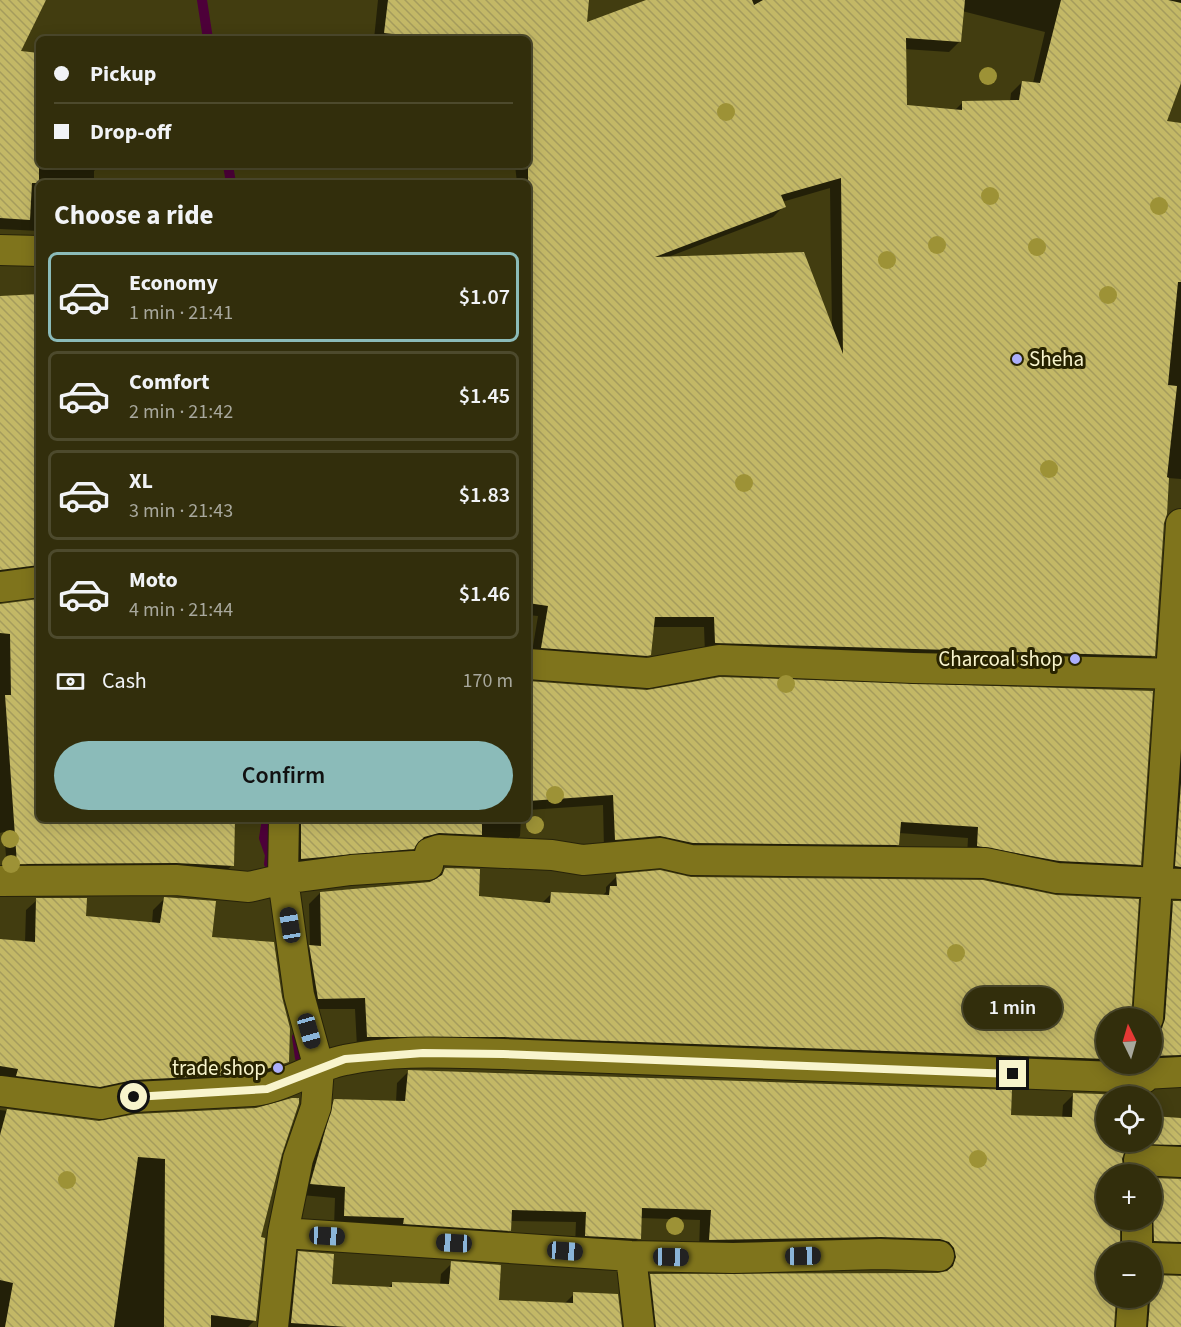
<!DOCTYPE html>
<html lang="en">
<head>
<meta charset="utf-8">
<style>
	:root { --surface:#322e0c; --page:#3a3615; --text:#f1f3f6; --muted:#a8a89d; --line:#4d4a2d; --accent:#8bbbb9 }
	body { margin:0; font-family:"Source Sans 3",sans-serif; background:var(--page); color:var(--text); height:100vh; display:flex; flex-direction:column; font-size:22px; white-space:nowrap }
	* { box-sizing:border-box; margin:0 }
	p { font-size:20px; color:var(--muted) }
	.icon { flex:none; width:33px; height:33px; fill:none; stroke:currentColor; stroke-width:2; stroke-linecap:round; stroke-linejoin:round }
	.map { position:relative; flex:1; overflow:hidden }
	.drawer { position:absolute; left:36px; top:180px; width:495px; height:642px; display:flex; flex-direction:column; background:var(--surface); border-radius:9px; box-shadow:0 3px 15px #0003,0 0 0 2px var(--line) }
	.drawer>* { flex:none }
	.banner { position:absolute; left:36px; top:36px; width:495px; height:132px; border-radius:9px; box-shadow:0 3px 15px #0003,0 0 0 2px var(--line); display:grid; align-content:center; height:132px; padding:0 18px; background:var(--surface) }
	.needle { width:39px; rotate:355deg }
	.tools { position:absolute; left:1096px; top:1008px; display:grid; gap:12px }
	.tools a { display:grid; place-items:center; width:66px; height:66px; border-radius:50%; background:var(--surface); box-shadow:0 3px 15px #0003,0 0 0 2px var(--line); font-size:30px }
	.end { position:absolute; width:27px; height:27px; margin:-14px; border:8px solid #f8f4cc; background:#111; box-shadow:0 0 0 3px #111 }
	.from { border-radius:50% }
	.bubble { position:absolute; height:42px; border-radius:21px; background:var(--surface); box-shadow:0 3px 15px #0003,0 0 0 2px var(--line); font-size:20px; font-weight:600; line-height:42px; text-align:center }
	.car { position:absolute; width:18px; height:36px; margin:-18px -9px; border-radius:8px; box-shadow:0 0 4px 2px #0007; background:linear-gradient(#222 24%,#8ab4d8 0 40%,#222 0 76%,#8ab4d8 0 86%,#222 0) }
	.banner b { display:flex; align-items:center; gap:21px; height:57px; font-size:22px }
	.banner b+b { border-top:2px solid var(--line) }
	.banner i { width:15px; height:15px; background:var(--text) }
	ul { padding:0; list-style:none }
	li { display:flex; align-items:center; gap:18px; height:90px; margin:0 12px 9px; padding:0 6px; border:3px solid var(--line); border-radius:9px }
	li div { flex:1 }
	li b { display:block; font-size:22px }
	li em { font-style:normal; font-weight:600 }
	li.current { border-color:var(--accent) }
	li>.icon { width:54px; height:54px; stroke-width:1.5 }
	h2 { padding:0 18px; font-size:27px; line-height:72px }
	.pay { display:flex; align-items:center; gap:15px; height:66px; padding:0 18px; font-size:22px }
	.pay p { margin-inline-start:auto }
	.button { display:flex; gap:12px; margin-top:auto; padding:12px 18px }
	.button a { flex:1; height:69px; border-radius:36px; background:var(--accent); color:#111; font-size:24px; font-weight:600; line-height:69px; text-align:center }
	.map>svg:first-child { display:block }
</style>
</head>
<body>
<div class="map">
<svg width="1181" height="1327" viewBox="0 0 1181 1327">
	<defs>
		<pattern id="building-back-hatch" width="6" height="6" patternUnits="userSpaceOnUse" patternTransform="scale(1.5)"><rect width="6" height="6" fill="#c3b866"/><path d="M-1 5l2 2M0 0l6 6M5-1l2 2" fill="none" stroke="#a59c5c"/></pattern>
	</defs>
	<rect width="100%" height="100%" fill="#423d10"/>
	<path fill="#0007" fill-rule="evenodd" d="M0 0H45L18 52 39 55V165H100L94 171V183H39V231L0 229Z
		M378 0H463L461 39H374Z
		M489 0H588L585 25 650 0H1181V78L1165 122 1181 124V479L1168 478 1153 655 1142 666 705 654 704 627H652L650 654 638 665 531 658 538 616 528 615V183H517L515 165H528V39H492ZM962 11 1045 32 1033 83 1022 82 1011 93 1010 102H963L954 111 905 106 904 49 949 52 960 41ZM830 188 832 329 668 257 773 217 784 206 782 202Z
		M0 297 39 299V581L0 580Z
		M39 599V819H234L232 865 222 876 26 874 27 855 6 856 4 832 0 833V605Z
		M528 683 1139 864 1129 875 967 856 968 838 899 833 898 844 887 855 604 850 603 805 528 810Z
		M1181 698V882L1165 877Z
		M286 819H521L520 836 509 847 427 843 413 847 401 859 290 869Z
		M446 869 477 897 541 904 551 894 602 896 606 892V887L617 876 1137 901 1130 1018H1107V1064H1152L1163 913 1174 902 1181 901V1071L357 1047 355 1009H307L299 957 310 946 309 904 320 893 430 884Z
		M164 899 210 939 287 1061 276 1072 239 1084 121 1090 0 1085V941L25 943 26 910 37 900 85 918 152 924 153 910Z
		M408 1072 1011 1092 1009 1116 1062 1119 1063 1105 1074 1094 1125 1096H1107V1142H1152V1118L1181 1119V1160L1170 1155H1123L1122 1168 1128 1174H1107V1220H1120L1118 1252H1107V1298H1114V1327H645L640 1286 651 1275 943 1274 946 1269 699 1251 700 1220 640 1218 639 1238 628 1249 575 1246 576 1222 510 1221 509 1230 498 1241 334 1227 335 1198 301 1195 323 1111 335 1100 396 1102 397 1083Z
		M0 1110 99 1123 272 1181 259 1239 255 1320 248 1327H0Z
		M1152 1179H1181V1258L1144 1251 1137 1220H1152Z
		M299 1253 331 1285 388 1288 392 1284 440 1285 441 1274 452 1263 497 1301 564 1304 574 1294 622 1327H281L288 1264Z
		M1181 1278V1327H1138L1134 1298H1152Z"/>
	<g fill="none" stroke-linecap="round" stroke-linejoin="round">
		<path stroke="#4d0039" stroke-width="10" d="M202 0 208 39
			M228 165 231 183
			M267 819 264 838 270 855 269 864
			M297 1037 300 1058"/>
	</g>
	<path fill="url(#building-back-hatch)" fill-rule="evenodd" d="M0 0H46L21 51 39 53V183H32L30 220 0 218Z
		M388 0H589L587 22 646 0H752L754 5 763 0H965L961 42 906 38 907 105 962 110V101L1019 100 1022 81 1040 83 1061 0H1168L1181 3V83L1167 121 1181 123V282H1178L1168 385 1177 386 1167 477 1169 478 1167 514 1164 523 1155 656 715 643 714 617H655L651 655 647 656 541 648 548 606 528 603V39H441L384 33ZM841 178 843 354 804 252 655 257 786 207 781 195Z
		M39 294V565L0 570V296Z
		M39 599V819H235L234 866 176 863 17 864 5 695H11L10 634 0 633V604Z
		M720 677 1153 691 1141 865 1059 861 977 846 978 827 901 822 899 845 693 843 660 836 615 840 613 795 528 801V681L647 690Z
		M1181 783V867L1175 866Z
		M301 819H482V835L439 833 424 837 414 849 301 859Z
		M445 868 480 869 479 896 550 903 551 892 609 895 610 886H617L616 874 660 870 691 877 983 880 1056 895 1139 899 1131 1018H1107V1059L504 1037H367L365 998 318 999 309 945 321 946 320 892 430 882 442 875Z
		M164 897 216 901 212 937 274 942 282 997 290 1028 289 1062 251 1074 133 1080 100 1087 16 1076 18 1069 0 1066V939L35 942 36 898H87L86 916 160 923Z
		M1173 901H1181V1055L1152 1056V1034L1162 1028 1165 1019Z
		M408 1070 1012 1090 1011 1115 1072 1117 1073 1093 1127 1095 1107 1096V1142H1152V1116L1181 1118V1145L1132 1144 1125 1150 1122 1159 1123 1167 1130 1174H1107V1220H1120V1252H1107V1298H1116L1114 1327H656L650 1274 938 1273 947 1271 953 1266 956 1257 954 1248 949 1242 940 1239 881 1237 709 1240 711 1210 642 1208 641 1239 585 1236 586 1212 512 1210 511 1231 403 1224 404 1218 344 1216 345 1187 310 1184 334 1099 405 1101Z
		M292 1098H299V1103L282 1154 261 1237 265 1238 256 1321 211 1315V1327H164L165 1159 138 1157 114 1327H5L13 1283 0 1280V1135L7 1109 99 1121 136 1114 256 1108Z
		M1152 1178 1181 1179V1242L1154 1241Z
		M298 1251 334 1254 332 1284 392 1287V1282L449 1284 451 1261 501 1265 499 1300 573 1303V1292L618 1294 622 1327H347L291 1323Z
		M1152 1275 1181 1276V1327H1148Z"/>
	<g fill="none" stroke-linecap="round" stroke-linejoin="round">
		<defs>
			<path id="street" d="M0 250 39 251
				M0 587 39 582
				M528 664 648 673 719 660 913 668 1181 674
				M0 881 176 880 249 887 283 879 351 870 428 865 430 853 439 850 552 855 583 860 661 853 691 860 985 863 1057 878 1181 884
				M1148 1018 1181 524
				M1144 1074 1181 1072
				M0 1091 101 1104 134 1097 253 1091C286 1087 313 1066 345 1060 396 1049 451 1053 503 1054L1144 1078
				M1139 1160 1181 1162
				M283 1233 298 1159 316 1107 319 1068 299 995 283 879 284 819
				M1137 1252V1220
				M631 1256 639 1327
				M1152 1258 1181 1259
				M273 1327 283 1233 631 1256 733 1258 880 1254 939 1256
				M1131 1327 1133 1298"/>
		</defs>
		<use href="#street" stroke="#272309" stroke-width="32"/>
		<use href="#street" stroke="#7f741c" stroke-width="30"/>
	</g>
	<g fill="#9d9236">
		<circle cx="988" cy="76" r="9"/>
		<circle cx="726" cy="112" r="9"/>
		<circle cx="990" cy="196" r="9"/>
		<circle cx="1159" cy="206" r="9"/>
		<circle cx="937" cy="245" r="9"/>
		<circle cx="1037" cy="247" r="9"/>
		<circle cx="887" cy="260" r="9"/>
		<circle cx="1108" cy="295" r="9"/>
		<circle cx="1049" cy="469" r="9"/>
		<circle cx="744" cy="483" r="9"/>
		<circle cx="786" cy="684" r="9"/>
		<circle cx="555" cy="795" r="9"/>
		<circle cx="535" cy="825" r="9"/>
		<circle cx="10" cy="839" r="9"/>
		<circle cx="11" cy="864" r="9"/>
		<circle cx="956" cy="953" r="9"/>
		<circle cx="978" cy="1159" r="9"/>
		<circle cx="67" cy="1180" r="9"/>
		<circle cx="675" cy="1226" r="9"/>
	</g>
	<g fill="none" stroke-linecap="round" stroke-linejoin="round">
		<path stroke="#f8f4cc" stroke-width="8" d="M134 1097 267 1089 345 1059 423 1053 503 1054 1013 1074"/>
	</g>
	<g fill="#acaffb" stroke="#282300" stroke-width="2">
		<circle cx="1017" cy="359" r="6"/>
		<circle cx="1075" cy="659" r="6"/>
		<circle cx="278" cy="1068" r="6"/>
	</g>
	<g text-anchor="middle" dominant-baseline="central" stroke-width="6" stroke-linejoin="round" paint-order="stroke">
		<g font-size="21" fill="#f8f4cc" stroke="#282300" text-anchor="end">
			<text x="1029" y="359" text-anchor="start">Sheha</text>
			<text x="1063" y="659">Charcoal shop</text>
			<text x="266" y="1068">trade shop</text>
		</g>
	</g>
</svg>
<div class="tools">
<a><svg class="needle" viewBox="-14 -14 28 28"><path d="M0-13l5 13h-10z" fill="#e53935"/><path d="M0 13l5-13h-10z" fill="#a8a89d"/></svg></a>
<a><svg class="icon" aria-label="locate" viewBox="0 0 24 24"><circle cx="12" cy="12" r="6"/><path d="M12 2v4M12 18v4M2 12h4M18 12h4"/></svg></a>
<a>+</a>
<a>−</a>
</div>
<i class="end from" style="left:134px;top:1097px"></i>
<i class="end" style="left:1013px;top:1074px"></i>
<div class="bubble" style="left:963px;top:987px;width:99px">1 min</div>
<i class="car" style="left:290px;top:925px;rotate:351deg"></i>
<i class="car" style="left:309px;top:1031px;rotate:164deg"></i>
<i class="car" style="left:327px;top:1236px;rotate:93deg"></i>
<i class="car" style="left:454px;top:1243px;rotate:273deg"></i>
<i class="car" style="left:565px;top:1251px;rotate:94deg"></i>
<i class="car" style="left:803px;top:1256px;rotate:89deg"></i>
<i class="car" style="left:671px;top:1257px;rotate:91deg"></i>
<div class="banner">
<b><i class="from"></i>Pickup</b>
<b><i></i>Drop-off</b>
</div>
<section class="drawer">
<h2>Choose a ride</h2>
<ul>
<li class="current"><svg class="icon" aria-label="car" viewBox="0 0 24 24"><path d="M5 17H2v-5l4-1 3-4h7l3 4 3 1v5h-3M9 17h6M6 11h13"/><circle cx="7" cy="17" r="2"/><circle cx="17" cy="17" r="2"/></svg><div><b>Economy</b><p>1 min · 21:41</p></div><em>$1.07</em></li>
<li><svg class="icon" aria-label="car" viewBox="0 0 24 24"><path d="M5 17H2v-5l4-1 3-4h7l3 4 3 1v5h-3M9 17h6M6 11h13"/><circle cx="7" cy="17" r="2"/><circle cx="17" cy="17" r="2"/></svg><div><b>Comfort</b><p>2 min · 21:42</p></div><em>$1.45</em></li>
<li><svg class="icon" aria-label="car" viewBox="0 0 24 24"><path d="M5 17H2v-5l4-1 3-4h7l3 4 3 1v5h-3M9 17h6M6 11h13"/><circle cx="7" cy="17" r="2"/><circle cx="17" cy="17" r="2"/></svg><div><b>XL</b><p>3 min · 21:43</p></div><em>$1.83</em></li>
<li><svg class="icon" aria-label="car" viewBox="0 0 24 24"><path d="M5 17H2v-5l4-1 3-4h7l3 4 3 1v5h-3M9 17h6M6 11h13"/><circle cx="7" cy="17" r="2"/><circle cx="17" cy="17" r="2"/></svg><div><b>Moto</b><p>4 min · 21:44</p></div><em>$1.46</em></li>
</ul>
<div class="pay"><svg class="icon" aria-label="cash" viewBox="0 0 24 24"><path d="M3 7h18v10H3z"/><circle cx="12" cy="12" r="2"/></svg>Cash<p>170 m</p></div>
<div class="button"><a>Confirm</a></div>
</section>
</div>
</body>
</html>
